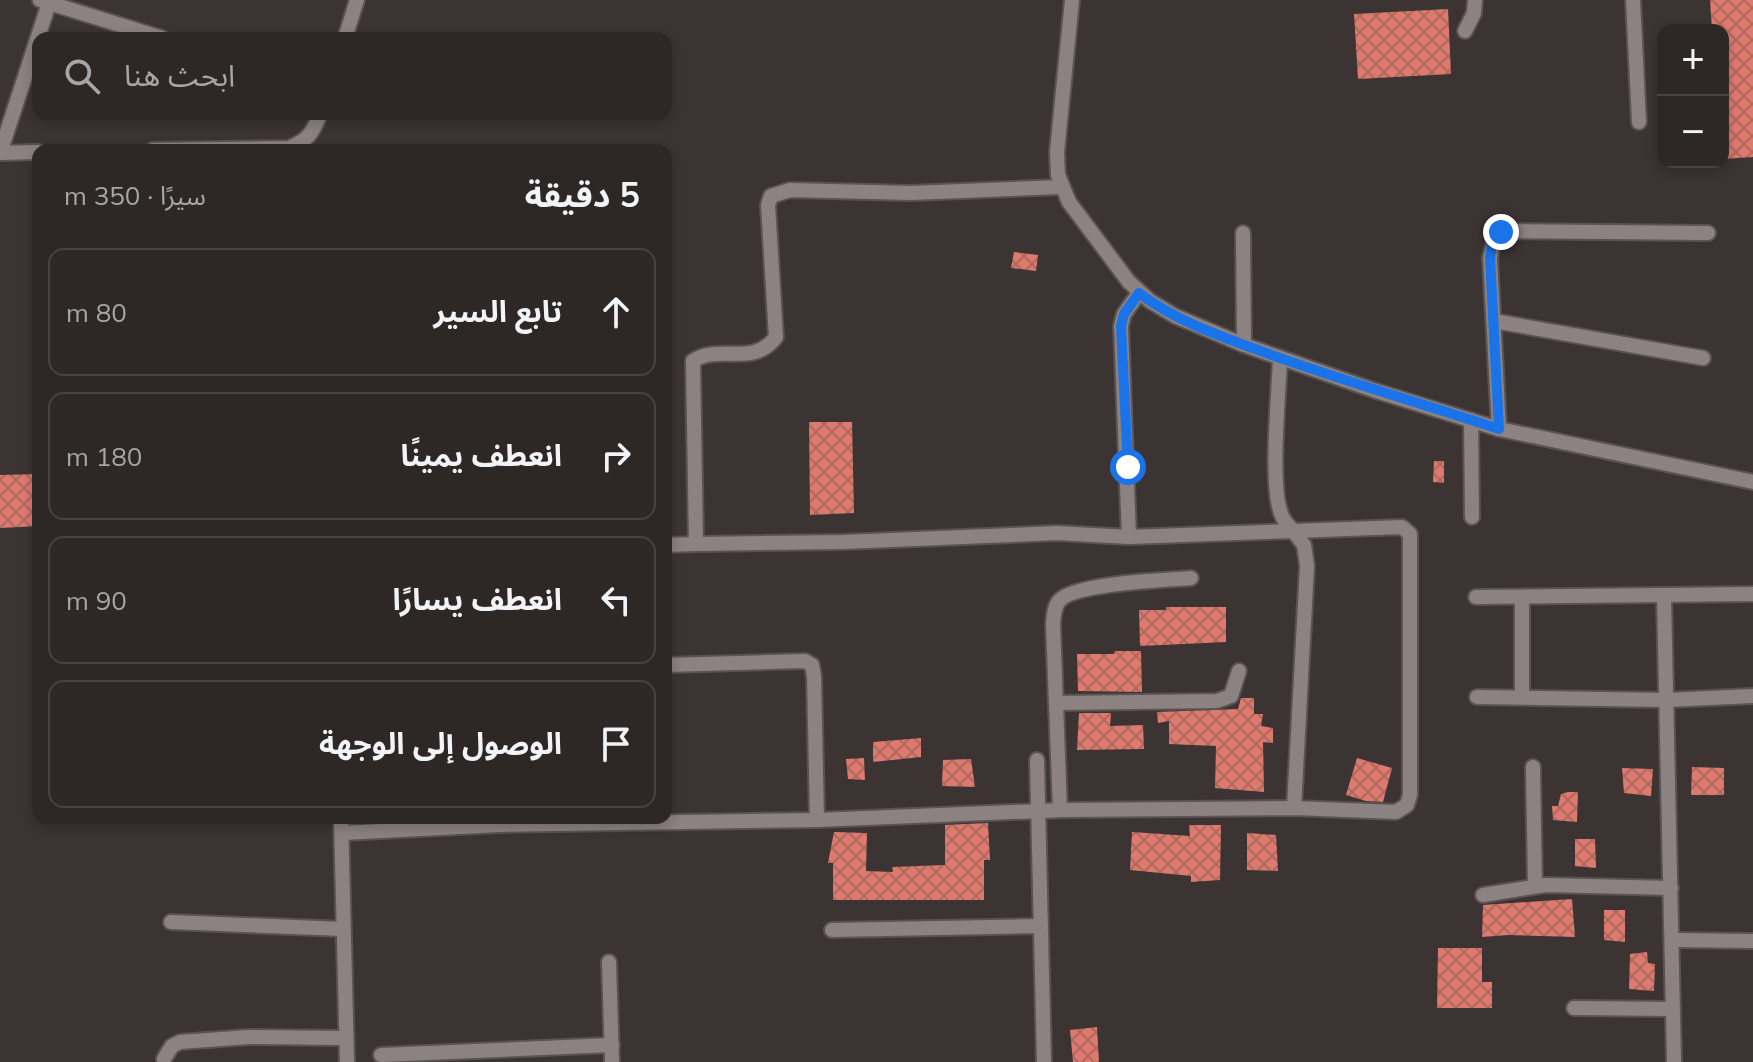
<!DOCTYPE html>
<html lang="ar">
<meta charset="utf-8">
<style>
:root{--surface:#2d2726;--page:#393332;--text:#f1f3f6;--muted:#a7a5a7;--line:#484443}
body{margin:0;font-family:Mulish,"Noto Sans Arabic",sans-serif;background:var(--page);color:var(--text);direction:rtl}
.controls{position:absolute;right:24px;top:24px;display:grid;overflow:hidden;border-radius:16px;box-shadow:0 4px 12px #0003}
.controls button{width:72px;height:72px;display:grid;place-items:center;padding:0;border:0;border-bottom:2px solid var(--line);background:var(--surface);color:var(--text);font:40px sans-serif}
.stop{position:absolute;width:24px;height:24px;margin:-18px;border:6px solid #1a73e8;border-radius:50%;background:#fff}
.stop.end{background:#1a73e8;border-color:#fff;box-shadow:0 2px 8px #0008}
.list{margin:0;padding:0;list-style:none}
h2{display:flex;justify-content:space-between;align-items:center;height:104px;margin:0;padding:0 32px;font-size:34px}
h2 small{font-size:26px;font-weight:400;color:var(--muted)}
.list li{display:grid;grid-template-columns:52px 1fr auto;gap:24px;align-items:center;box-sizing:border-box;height:128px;margin:0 16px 16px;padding:0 16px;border:2px solid var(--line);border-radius:16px}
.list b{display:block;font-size:30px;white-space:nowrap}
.list em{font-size:26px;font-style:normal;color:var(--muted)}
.icon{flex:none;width:44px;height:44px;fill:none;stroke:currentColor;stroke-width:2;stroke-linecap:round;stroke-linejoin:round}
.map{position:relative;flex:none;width:1753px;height:1062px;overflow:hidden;direction:ltr}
.search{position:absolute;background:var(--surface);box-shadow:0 4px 12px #0003;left:32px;top:32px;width:640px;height:88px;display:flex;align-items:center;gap:20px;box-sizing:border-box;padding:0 28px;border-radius:16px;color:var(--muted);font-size:30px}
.panel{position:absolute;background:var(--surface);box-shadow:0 4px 12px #0003;left:32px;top:144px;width:640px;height:680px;border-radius:16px;direction:rtl}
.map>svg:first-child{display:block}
.building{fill:url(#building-cross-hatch)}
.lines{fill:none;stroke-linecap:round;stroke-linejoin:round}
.minor-casing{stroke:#595352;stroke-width:18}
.minor{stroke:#8c8281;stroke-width:14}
.route{stroke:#1a73e8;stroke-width:10}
</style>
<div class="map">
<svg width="1753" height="1062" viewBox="0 0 1753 1062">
<defs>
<pattern id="building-cross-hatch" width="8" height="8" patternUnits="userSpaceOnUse" patternTransform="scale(2)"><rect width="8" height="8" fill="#de7a6d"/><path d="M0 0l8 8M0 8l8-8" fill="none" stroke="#af685f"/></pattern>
</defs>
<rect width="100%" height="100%" fill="#3c3433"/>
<!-- building -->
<g class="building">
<polygon points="1710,0 1753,0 1753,157 1723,159 1723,30 1712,30"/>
<polygon points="1448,9 1451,74 1358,79 1354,14"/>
<polygon points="1014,252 1038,255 1036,271 1011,268"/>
<polygon points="809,422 852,422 854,513 810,515"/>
<polygon points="1434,461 1444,461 1444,483 1433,482"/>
<polygon points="38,474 38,526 0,528 0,475"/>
<polygon points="1166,607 1226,607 1226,642 1140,646 1139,610 1166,610"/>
<polygon points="1115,651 1141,651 1142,692 1078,691 1077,654 1114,654"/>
<polygon points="1241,698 1254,698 1254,714 1263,714 1261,726 1273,728 1273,743 1263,742 1264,792 1215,788 1216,746 1169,744 1169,721 1158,723 1157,712 1238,709"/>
<polygon points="1079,713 1111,713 1110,726 1143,725 1144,749 1077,750"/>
<polygon points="921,738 921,757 873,762 873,742"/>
<polygon points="864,758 865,780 848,779 846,759"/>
<polygon points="1357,758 1392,768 1383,802 1366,801 1346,795"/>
<polygon points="971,759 975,787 942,786 943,760"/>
<polygon points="1692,767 1724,768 1724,795 1691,795"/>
<polygon points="1622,768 1653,769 1651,796 1624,793"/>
<polygon points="1568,792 1578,792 1577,822 1553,820 1552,806 1558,806 1561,794"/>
<polygon points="988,823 990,860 984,860 984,900 833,900 833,863 828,863 834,832 867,833 866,871 893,872 892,867 945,865 945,825"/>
<polygon points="1189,825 1221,825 1220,880 1191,882 1191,876 1130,870 1132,832 1190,836"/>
<polygon points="1247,833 1276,835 1278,871 1247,870"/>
<polygon points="1575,839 1595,839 1596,868 1575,866"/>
<polygon points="1572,899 1575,937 1508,935 1482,937 1483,905"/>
<polygon points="1604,910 1625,910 1625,942 1604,940"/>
<polygon points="1438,948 1482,948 1482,982 1492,982 1492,1008 1437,1008"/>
<polygon points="1647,952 1648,963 1655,964 1654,991 1629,989 1630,954"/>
<polygon points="1097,1027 1099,1062 1073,1062 1070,1030"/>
</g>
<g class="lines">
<defs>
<g id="minor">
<polyline points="40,0 162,38"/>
<polyline points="1072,0 1057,152 1058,175 1069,202 1129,282 1150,301 1175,316 1244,345 1373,390 1499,429 1753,482"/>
<polyline points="1633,0 1639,122"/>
<polyline points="1465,31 1474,13 1475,0"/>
<polyline points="345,38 357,0"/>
<path d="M 153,150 L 289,148 C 307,141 313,133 320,114"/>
<polyline points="38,152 0,153 49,3"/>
<polyline points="1243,233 1244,345"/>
<polyline points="1494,321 1703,358"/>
<polyline points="1471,420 1472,517"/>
<polyline points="1499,429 1490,258 1495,237 1510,231 1708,233"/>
<polyline points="1129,537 1121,326 1124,314 1139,293"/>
<polyline points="696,544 843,542 1057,533 1129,537 1293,531 1304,545 1307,566 1294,808"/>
<path d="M 666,545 L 696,544 L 693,361 C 719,343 753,368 776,337 L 768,205 L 771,196 L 790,190 L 911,193 L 1061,187"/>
<polyline points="1476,597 1753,594"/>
<polyline points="1664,597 1674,1062"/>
<polyline points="666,665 805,661 812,665 814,676 817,820"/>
<polyline points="1477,697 1666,700 1753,696"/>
<polyline points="1522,697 1522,597"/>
<polyline points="1056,703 1217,701 1231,696 1239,671"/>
<polyline points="1037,760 1044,1062"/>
<polyline points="1533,767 1535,886"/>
<path d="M 1060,810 L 1053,624 C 1054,615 1054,606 1060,600 C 1076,583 1166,580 1191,578"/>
<polyline points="341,818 347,1062"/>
<path d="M 342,833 L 498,825 L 817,820 L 1064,810 L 1294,808 L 1396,812 L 1407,805 L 1410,795 L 1410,534 L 1402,527 L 1293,531 C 1290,527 1284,521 1282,516 C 1269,488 1279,393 1280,358"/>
<polyline points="1483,895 1546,885 1671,888"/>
<polyline points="171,922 343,929"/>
<polyline points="832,930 1041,926"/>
<polyline points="1672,940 1753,941"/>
<polyline points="609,962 612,1062"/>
<polyline points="1574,1008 1673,1009"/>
<polyline points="381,1055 612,1045"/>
<polyline points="164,1059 172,1046 180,1042 249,1037 346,1038"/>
</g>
</defs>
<!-- minor casing -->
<use href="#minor" class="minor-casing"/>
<!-- minor -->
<use href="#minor" class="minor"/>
</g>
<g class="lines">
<!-- route -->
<path class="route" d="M 1128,467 L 1121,326 L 1124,314 L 1139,293 C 1175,321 1223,337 1266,353 C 1343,381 1421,403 1499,429 L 1490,258 L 1492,243 L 1501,232"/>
</g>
</svg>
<div class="controls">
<button>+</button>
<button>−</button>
</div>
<div class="stop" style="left:1128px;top:467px"></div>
<div class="stop end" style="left:1501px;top:232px"></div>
<div class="search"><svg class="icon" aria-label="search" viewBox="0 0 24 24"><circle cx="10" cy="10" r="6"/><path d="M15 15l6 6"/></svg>ابحث هنا</div>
<section class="panel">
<h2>5 دقيقة<small>سيرًا · 350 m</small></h2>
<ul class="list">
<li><svg class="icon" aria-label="ahead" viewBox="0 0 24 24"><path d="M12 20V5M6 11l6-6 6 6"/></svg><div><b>تابع السير</b></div><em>80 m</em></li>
<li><svg class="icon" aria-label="right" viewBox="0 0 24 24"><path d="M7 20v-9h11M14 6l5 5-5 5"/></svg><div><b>انعطف يمينًا</b></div><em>180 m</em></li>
<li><svg class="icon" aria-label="left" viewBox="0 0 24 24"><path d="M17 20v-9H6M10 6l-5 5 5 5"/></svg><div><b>انعطف يسارًا</b></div><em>90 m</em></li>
<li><svg class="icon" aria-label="arrive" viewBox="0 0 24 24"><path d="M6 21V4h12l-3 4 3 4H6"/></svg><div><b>الوصول إلى الوجهة</b></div></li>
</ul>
</section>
</div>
